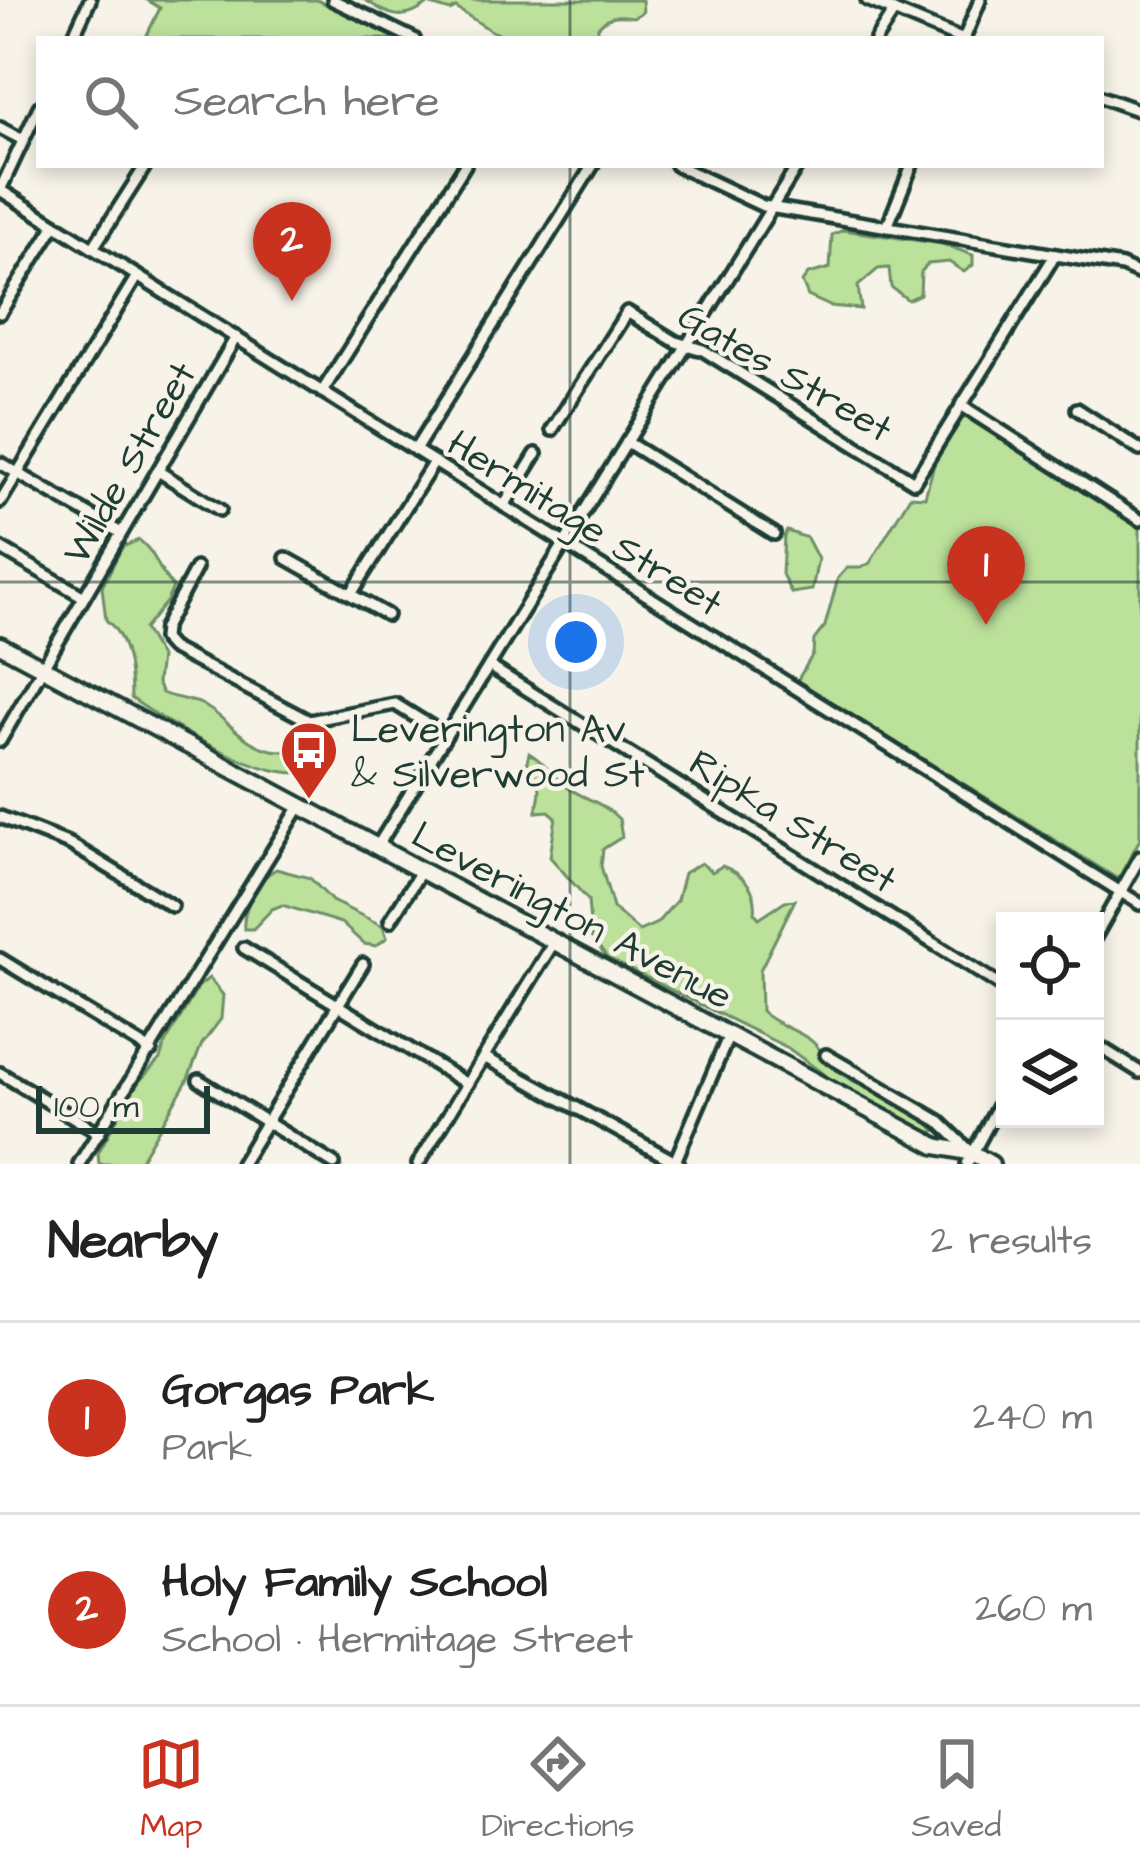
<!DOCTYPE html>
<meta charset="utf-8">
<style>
:root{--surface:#fff;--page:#f6f6f6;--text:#222;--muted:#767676;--line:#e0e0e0;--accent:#c8321e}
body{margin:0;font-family:"Architects Daughter",sans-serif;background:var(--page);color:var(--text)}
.controls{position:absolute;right:36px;bottom:36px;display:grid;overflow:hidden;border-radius:0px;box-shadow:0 6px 18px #0003}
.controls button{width:108px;height:108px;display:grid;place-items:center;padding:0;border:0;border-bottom:3px solid var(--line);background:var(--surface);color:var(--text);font:60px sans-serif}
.scale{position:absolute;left:36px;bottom:30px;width:174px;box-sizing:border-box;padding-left:12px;border:6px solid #1f3d34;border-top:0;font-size:33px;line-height:42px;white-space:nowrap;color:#1f3d34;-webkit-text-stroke:9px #f7f3e8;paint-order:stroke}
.you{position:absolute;left:576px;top:642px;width:42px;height:42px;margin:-30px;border:9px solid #fff;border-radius:50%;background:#1a73e8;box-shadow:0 0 0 18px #1a73e833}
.badge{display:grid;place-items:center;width:78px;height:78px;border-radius:50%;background:var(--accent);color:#fff;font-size:39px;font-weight:700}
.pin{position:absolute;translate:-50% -99px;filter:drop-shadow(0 3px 6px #0008)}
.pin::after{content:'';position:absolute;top:63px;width:42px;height:36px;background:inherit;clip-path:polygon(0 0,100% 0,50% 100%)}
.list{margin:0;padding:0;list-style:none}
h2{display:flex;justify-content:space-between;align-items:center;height:156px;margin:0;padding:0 48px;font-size:51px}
h2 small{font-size:39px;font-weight:400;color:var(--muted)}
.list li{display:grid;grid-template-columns:78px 1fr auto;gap:36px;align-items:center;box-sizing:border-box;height:192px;padding:0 48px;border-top:3px solid var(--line)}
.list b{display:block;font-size:45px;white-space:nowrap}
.list p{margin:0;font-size:39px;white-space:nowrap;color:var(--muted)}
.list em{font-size:39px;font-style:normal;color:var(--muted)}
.icon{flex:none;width:66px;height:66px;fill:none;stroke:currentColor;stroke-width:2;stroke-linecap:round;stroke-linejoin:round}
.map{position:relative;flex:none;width:1140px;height:1164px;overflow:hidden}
.search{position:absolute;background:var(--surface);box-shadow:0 6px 18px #0003;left:36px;right:36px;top:36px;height:132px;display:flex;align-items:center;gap:30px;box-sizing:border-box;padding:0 42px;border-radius:0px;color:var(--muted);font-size:45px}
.sheet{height:540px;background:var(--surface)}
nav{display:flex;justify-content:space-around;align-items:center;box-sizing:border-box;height:168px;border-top:3px solid var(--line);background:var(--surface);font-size:33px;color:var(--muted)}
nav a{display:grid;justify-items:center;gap:6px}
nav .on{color:var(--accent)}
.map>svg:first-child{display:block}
.green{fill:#bce19b;stroke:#6e8f68;stroke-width:3}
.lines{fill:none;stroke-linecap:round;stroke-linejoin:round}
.street-casing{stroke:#1f3d34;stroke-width:18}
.secondary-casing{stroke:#1f3d34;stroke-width:22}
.street{stroke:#f7f3e8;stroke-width:9}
.secondary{stroke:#f7f3e8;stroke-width:14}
.grid{fill:none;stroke:#1f3d34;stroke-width:3;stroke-opacity:0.55}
.labels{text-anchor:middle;stroke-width:9;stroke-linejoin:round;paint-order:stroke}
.street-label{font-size:39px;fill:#1f3d34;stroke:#f7f3e8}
.poi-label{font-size:39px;fill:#1f3d34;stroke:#f7f3e8;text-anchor:start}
</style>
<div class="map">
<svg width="1140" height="1164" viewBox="0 0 1140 1164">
<rect width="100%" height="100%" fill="#f7f3e8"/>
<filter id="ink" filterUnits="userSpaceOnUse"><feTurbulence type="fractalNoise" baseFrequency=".00833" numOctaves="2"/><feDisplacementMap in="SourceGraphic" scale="24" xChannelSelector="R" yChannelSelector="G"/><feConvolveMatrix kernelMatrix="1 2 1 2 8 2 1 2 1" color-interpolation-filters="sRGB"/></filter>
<g filter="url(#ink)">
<!-- green -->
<g class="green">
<polygon points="147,0 317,0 398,39 145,39 160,8"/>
<path d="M 365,0 L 642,0 L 643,12 L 634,17 C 618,15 611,13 598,27 L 597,39 L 515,39 L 493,32 L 456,8 L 450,11 L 428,4 C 403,23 391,16 365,0 Z"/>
<polygon points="843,230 942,244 973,255 973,265 964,272 949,262 928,264 921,272 920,294 908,300 891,287 889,268 878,269 858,286 861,309 830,306 808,296 802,282 808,274 830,268 832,235"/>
<polygon points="962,418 968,418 1140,528 1140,839 1118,879 797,681 813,654 814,640 825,626 838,578 847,568 861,568 870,563 910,496 925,497 935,461"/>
<polygon points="787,531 807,538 818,559 812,590 791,593 782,574 784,536"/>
<path d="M 139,540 C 156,552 158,572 173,587 L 167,601 L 144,629 L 160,657 L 157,683 L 162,693 C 173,698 187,699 199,703 C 228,716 244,750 281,751 C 301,751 314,734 336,741 L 339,751 C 331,755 326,764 318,768 C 276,791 166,723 131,698 C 131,672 127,636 106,620 L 102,587 L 122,547 Z"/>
<path d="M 529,753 C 545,762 552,777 567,787 C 584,799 603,802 619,819 L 622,837 L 603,849 L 601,866 L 613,908 L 639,931 L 657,923 L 677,900 L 684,873 L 701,863 L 712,872 L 722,866 C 744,874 758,890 755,913 L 759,918 L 785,901 L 795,900 L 760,970 L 761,1011 C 776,1025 793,1028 809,1039 C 823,1048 826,1066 848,1078 C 874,1094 918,1105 935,1131 L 931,1133 L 829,1078 L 788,1048 L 607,958 L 591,937 L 588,900 L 550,857 L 556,817 L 549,811 L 536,812 C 543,784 541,787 527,762 Z"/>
<path d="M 276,869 L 310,878 L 332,901 L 383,926 L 387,938 L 376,946 L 364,944 L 341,923 L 282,905 L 272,909 L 253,929 L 244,929 C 242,909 258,878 276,869 Z"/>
<polygon points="209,978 223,995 221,1019 202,1044 187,1081 138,1164 99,1164 98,1153 134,1087 160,1059 166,1042 199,986"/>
</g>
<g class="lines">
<defs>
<g id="street">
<polyline points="333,0 414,39"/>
<polyline points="867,0 961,39"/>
<polyline points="72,39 90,0"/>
<polyline points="876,39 894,11"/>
<polyline points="964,39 980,0"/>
<polyline points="1101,97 1140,111"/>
<polyline points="39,107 0,190 1140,904"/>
<polyline points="0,128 23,140"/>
<polyline points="676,165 763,206 1122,266 1140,274"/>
<polyline points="887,227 912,165"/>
<polyline points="93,248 146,165"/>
<polyline points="0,313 55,225"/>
<polyline points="322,392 465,165"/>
<polyline points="961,405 1140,520"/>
<polyline points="1077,409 1140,450"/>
<polyline points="552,430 627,312 676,342 703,350 914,482 1055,255"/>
<polyline points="627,442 774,534"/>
<polyline points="415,450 593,165"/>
<polyline points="0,463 121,533"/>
<polyline points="158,471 220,510"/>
<polyline points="0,502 137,276"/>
<polyline points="504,506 536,454"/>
<polyline points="0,548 84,597"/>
<polyline points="286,558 387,615"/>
<polyline points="196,568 164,628 163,639 171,648 309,721 395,704 445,735"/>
<polyline points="351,594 434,462"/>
<polyline points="489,666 1005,988"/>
<polyline points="0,741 236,337"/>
<polyline points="0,817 70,844 172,906"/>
<polyline points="377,847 798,165"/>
<polyline points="390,921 421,871"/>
<polyline points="1095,937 1140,857"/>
<polyline points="244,948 467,1084"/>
<polyline points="0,959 151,1051"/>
<polyline points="1095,1044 1140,1072"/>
<polyline points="826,1055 939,1121 970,1151"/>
<polyline points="484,1057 679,1164"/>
<polyline points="0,1073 99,1133"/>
<polyline points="199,1080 334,1164"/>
<polyline points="79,1164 300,806"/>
<polyline points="241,1164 363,964"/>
<polyline points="418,1164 554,942"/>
<polyline points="674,1164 729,1035"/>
<polyline points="967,1164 1005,1093"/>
</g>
<polyline id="secondary" points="0,645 936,1146 972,1153 991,1164"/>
</defs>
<!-- street casing -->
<use href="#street" class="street-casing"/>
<!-- secondary casing -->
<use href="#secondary" class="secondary-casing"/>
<!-- street -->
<use href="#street" class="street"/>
<!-- secondary -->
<use href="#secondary" class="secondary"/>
</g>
</g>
<!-- grid -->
<path class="grid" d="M 570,0 L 570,39M 570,165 L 570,1164M 0,582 L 1140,582"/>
<!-- icons -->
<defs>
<symbol id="bus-pin" viewBox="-11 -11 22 30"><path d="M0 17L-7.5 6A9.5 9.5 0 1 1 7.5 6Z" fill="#c8321e" stroke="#f7f3e8"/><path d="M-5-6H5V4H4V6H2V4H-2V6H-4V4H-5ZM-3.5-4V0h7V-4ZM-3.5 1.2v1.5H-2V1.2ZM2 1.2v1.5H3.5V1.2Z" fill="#fff"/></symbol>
</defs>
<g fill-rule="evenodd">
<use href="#bus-pin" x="276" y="717" width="66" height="90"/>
</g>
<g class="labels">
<!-- street labels -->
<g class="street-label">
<text transform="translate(786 371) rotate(30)" y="14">Gates Street</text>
<text transform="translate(128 462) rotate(-60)" y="14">Wilde Street</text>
<text transform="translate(586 522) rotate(32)" y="14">Hermitage Street</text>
<text transform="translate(794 820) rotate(32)" y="14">Ripka Street</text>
<text transform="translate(573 914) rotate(28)" y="14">Leverington Avenue</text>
</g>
<!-- poi labels -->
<g class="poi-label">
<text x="351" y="742">Leverington Av<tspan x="351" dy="45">&amp; Silverwood St</tspan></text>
</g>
</g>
</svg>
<div class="controls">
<button><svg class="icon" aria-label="locate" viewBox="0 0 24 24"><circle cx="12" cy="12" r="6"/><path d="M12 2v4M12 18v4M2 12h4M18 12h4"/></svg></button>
<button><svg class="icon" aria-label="layers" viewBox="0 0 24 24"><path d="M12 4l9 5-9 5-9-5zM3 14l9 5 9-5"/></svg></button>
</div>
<div class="scale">100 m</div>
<div class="you"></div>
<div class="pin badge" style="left:986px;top:625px">1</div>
<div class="pin badge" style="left:292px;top:301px">2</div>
<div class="search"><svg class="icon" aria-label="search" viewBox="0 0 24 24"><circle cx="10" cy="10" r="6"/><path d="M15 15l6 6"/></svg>Search here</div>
</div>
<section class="sheet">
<h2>Nearby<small>2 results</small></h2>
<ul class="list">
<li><span class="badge">1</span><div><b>Gorgas Park</b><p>Park</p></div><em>240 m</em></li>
<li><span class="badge">2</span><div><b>Holy Family School</b><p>School · Hermitage Street</p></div><em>260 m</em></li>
</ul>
</section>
<nav>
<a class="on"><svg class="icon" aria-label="map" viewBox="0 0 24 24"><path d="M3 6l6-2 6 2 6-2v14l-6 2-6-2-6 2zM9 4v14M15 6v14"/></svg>Map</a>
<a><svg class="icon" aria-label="directions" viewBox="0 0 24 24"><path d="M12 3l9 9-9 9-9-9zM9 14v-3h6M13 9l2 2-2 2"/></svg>Directions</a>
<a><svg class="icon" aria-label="saved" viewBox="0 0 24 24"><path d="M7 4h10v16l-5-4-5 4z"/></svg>Saved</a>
</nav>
